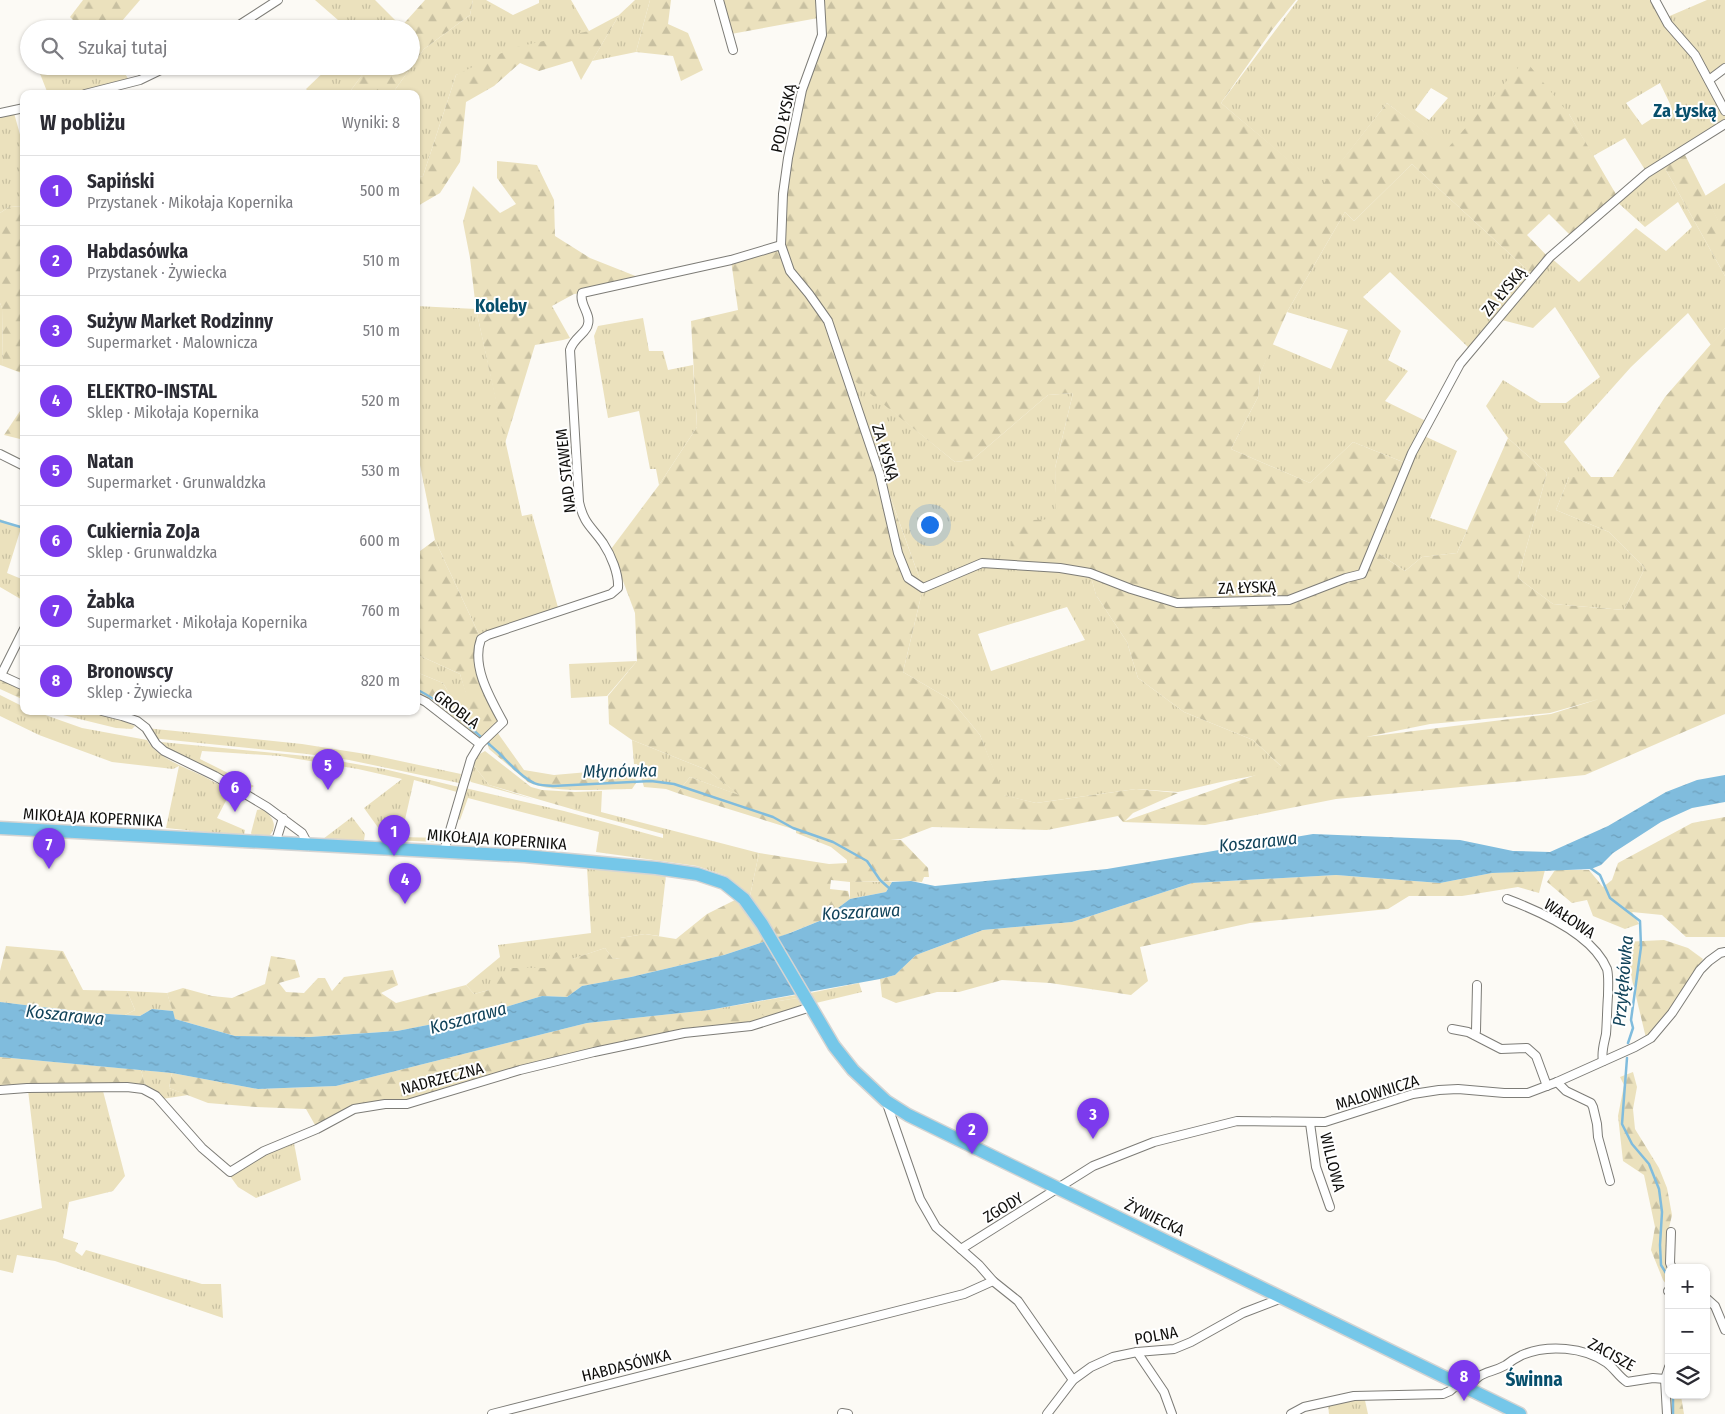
<!DOCTYPE html>
<html lang="pl">
<meta charset="utf-8">
<style>
:root{--surface:#fff;--page:#f2f2f3;--text:#2b2b33;--muted:#7c7c81;--line:#e1e1e2;--accent:#7c3aed}
body{margin:0;font-family:"Fira Sans Condensed",sans-serif;background:var(--page);color:var(--text)}
.controls{position:absolute;right:15px;bottom:15px;display:grid;overflow:hidden;border-radius:10px;box-shadow:0 1px 4px #0004}
.controls button{width:45px;height:45px;display:grid;place-items:center;padding:0;border:0;border-bottom:1px solid var(--line);background:var(--surface);color:var(--text);font:25px sans-serif}
.you{position:absolute;left:929px;top:524px;width:18px;height:18px;margin:-12px;border:4px solid #fff;border-radius:50%;background:#1a73e8;box-shadow:0 0 0 8px #1a73e833}
.badge{display:grid;place-items:center;width:32px;height:32px;border-radius:50%;background:var(--accent);color:#fff;font-size:16px;font-weight:700}
.pin{position:absolute;translate:-50% -41px;filter:drop-shadow(0 1px 2px #0008)}
.pin::after{content:'';position:absolute;top:26px;width:18px;height:15px;background:inherit;clip-path:polygon(0 0,100% 0,50% 100%)}
.list{margin:0;padding:0;list-style:none}
h2{display:flex;justify-content:space-between;align-items:center;height:65px;margin:0;padding:0 20px;font-size:21px}
h2 small{font-size:16px;font-weight:400;color:var(--muted)}
.list li{display:grid;grid-template-columns:32px 1fr auto;gap:15px;align-items:center;box-sizing:border-box;height:70px;padding:0 20px;border-top:1px solid var(--line)}
.list b{display:block;font-size:19px;white-space:nowrap}
.list p{margin:0;font-size:16px;white-space:nowrap;color:var(--muted)}
.list em{font-size:16px;font-style:normal;color:var(--muted)}
.icon{flex:none;width:28px;height:28px;fill:none;stroke:currentColor;stroke-width:2;stroke-linecap:round;stroke-linejoin:round}
.map{position:relative;flex:none;width:1725px;height:1414px;overflow:hidden}
.search{position:absolute;background:var(--surface);box-shadow:0 1px 4px #0004;left:20px;top:20px;width:400px;height:55px;display:flex;align-items:center;gap:12px;box-sizing:border-box;padding:0 18px;border-radius:28px;color:var(--muted);font-size:19px}
.panel{position:absolute;background:var(--surface);box-shadow:0 1px 4px #0004;left:20px;top:90px;width:400px;height:625px;border-radius:10px}
.map>svg:first-child{display:block}
.grass{fill:url(#grass-tufts);fill-rule:evenodd}
.forest{fill:url(#forest-firs);fill-rule:evenodd}
.water{fill:url(#water-ripples)}
.lines{fill:none;stroke-linecap:round;stroke-linejoin:round}
.stream{stroke:#80bcdd;stroke-width:2.5}
.minor-casing{stroke:#7d7c77;stroke-width:10}
.primary-casing{stroke:#d4d4d3;stroke-width:15}
.minor{stroke:#fff;stroke-width:8}
.primary{stroke:#75c7e9;stroke-width:12}
.labels{text-anchor:middle;stroke-width:4;stroke-linejoin:round;paint-order:stroke}
.street-label{font-size:16px;fill:#100f0d;stroke:#fff}
.neighbourhood-label{font-size:18px;font-weight:bold;fill:#074f6c;stroke:#fff}
.water-label{font-size:18px;font-style:italic;fill:#11435a;stroke:#fff}
.quarter-label{font-size:19px;font-weight:bold;fill:#074f6c;stroke:#fff}
</style>
<div class="map">
<svg width="1725" height="1414" viewBox="0 0 1725 1414">
<defs>
<pattern id="grass-tufts" width="24" height="20" patternUnits="userSpaceOnUse" patternTransform="scale(1.25)"><rect width="24" height="20" fill="#ebe1bd"/><path d="M3 7l-1-3M5 7V3M7 7l1-3M15 17l-1-3M17 17v-4M19 17l1-3" fill="none" stroke="#c8c0a1"/></pattern>
<pattern id="forest-firs" width="22" height="20" patternUnits="userSpaceOnUse" patternTransform="scale(1.25)"><rect width="22" height="20" fill="#ebe1bd"/><path d="M5 1l3.5 6h-7zM16 11l3.5 6h-7z" fill="#c8c0a1"/></pattern>
<pattern id="water-ripples" width="26" height="14" patternUnits="userSpaceOnUse" patternTransform="scale(1.25)"><rect width="26" height="14" fill="#80bcdd"/><path d="M2 4q2-2 4 0t4 0M15 11q2-2 4 0t4 0" fill="none" stroke="#6ea0bc"/></pattern>
</defs>
<rect width="100%" height="100%" fill="#fcfaf5"/>
<!-- grass -->
<g class="grass">
<polygon points="315,0 375,0 401,26 399,29 341,29 338,20"/>
<polygon points="473,0 486,0 513,15 539,3 539,0 571,0 589,31 456,75 423,176 416,178 416,94 392,94 424,49 470,15"/>
<polygon points="635,0 650,0 636,52 592,61 619,15"/>
<path d="M 1298,0 L 1655,0 L 1665,18 L 1707,0 L 1725,0 L 1725,68 L 1709,80 L 1725,111 L 1725,124 L 1662,163 L 1725,276 L 1725,328 L 1711,345 L 1688,313 L 1631,367 L 1564,442 L 1591,477 L 1569,477 L 1556,510 L 1609,532 L 1645,568 L 1624,610 L 1553,604 L 1518,578 L 1547,473 L 1508,438 L 1486,406 L 1503,380 L 1540,403 L 1566,403 L 1600,377 L 1555,307 L 1533,328 L 1498,319 L 1471,350 L 1390,272 L 1363,297 L 1401,331 L 1388,360 L 1408,371 L 1385,401 L 1428,422 L 1422,435 L 1457,451 L 1430,518 L 1467,530 L 1457,553 L 1422,557 L 1405,571 L 1372,549 L 1403,462 L 1353,442 L 1310,483 L 1231,449 L 1258,397 L 1260,374 L 1272,344 L 1331,369 L 1348,330 L 1287,312 L 1345,212 L 1354,221 L 1412,164 L 1534,276 L 1550,257 L 1579,282 L 1636,228 L 1666,251 L 1692,227 L 1678,202 L 1645,227 L 1616,201 L 1647,173 L 1625,138 L 1593,156 L 1569,114 L 1447,150 L 1387,103 L 1321,188 L 1221,103 ZM 1660,83 L 1671,106 L 1642,125 L 1626,103 ZM 1431,88 L 1448,98 L 1429,120 L 1415,110 Z"/>
<polygon points="37,66 120,66 129,80 92,88 85,94 48,94"/>
<polygon points="330,66 369,66 348,94 311,94 306,89"/>
<polygon points="14,113 24,149 24,206 9,207 0,213 0,116"/>
<polygon points="1725,183 1725,215 1718,221 1705,196"/>
<polygon points="0,303 2,308 3,366 0,365"/>
<polygon points="416,306 476,309 522,516 532,514 559,611 481,639 435,540 420,465 416,464"/>
<polygon points="643,318 649,351 663,351 668,370 693,365 697,427 659,485 656,469 650,469 639,411 608,418 594,336 598,326"/>
<path d="M 846,373 L 955,462 L 972,460 L 1048,395 L 1073,393 L 1055,468 L 1057,520 L 1090,573 L 1096,595 L 1127,642 L 1138,678 L 1184,712 L 1253,740 L 1285,770 L 1225,781 L 1178,792 L 1136,789 L 1036,803 L 1003,795 L 980,735 L 951,700 L 903,672 L 923,588 ZM 1067,607 L 1085,640 L 991,671 L 978,634 Z"/>
<polygon points="0,519 21,528 7,573 24,580 24,601 0,587"/>
<polygon points="416,654 460,674 471,708 459,710 443,683 416,672"/>
<polygon points="637,661 607,696 571,698 569,664"/>
<path d="M 0,695 L 24,707 L 24,711 L 34,711 L 82,728 L 147,740 C 156,757 186,768 203,776 C 212,781 222,786 231,791 L 217,818 L 245,830 L 244,836 L 166,828 L 179,766 L 173,769 L 112,762 L 39,735 L 0,716 Z"/>
<path d="M 61,711 C 86,711 112,715 135,726 L 132,729 L 116,728 L 59,714 Z"/>
<polygon points="146,728 302,744 372,755 461,774 459,783 349,760 307,754 151,738"/>
<polygon points="632,740 707,770 741,796 690,777 677,793 666,789 644,787 637,764 634,764"/>
<polygon points="161,742 316,757 384,769 459,787 457,792 414,780 401,837 442,838 441,842 387,840 364,808 402,779 358,769 280,756 202,751 200,759 254,786 249,789 170,751"/>
<polygon points="472,763 489,785 533,799 471,782 469,779"/>
<polygon points="465,788 564,811 663,838 663,834 575,810 575,792 602,791 601,812 759,853 750,896 726,876 697,866 596,852 599,832 468,798 460,820 456,818"/>
<path d="M 263,809 C 273,817 279,827 268,837 L 252,835 L 251,833 L 257,810 Z"/>
<polygon points="352,817 365,834 364,840 359,841 323,839"/>
<polygon points="587,868 666,875 659,936 645,934 620,938 620,958 613,959 605,948 546,968 511,968 489,990 474,994 466,985 500,957 498,945 591,933"/>
<polygon points="850,882 892,882 886,892 850,899"/>
<polygon points="859,983 862,992 816,1003 810,993"/>
<polygon points="127,991 167,993 173,1011 152,1009 140,1016 125,1015 135,1010"/>
<polygon points="796,995 797,998 779,1001 769,1018 751,1026 709,1010"/>
<polygon points="141,1070 172,1073 169,1088 188,1095 162,1099 127,1085 145,1085"/>
<polygon points="28,1090 103,1091 125,1176 113,1191 69,1202 63,1238 78,1243 75,1251 82,1256 86,1250 202,1284 221,1284 223,1318 55,1261 17,1255 13,1273 0,1270 0,1220 42,1208"/>
<polygon points="293,1138 301,1180 256,1198 238,1187 230,1176 230,1172"/>
<polygon points="1364,1396 1368,1414 1329,1414 1328,1405"/>
</g>
<!-- forest -->
<g class="forest">
<polygon points="83,0 140,0 115,29 82,29 70,17"/>
<polygon points="425,0 473,0 470,15 424,49 392,94 348,94 369,66 411,66 411,29 399,29"/>
<polygon points="650,0 671,0 668,24 688,33 703,70 681,81 673,56 636,52"/>
<path d="M 723,0 L 1296,0 L 1272,30 L 1221,103 L 1321,187 L 1387,103 L 1447,149 L 1525,60 L 1569,114 L 1617,196 L 1573,238 L 1549,214 L 1527,235 L 1551,260 L 1534,276 L 1412,164 L 1354,221 L 1345,212 L 1287,312 L 1260,374 L 1258,397 L 1231,449 L 1310,483 L 1353,442 L 1403,462 L 1364,567 L 1372,549 L 1405,571 L 1422,557 L 1457,553 L 1508,438 L 1547,473 L 1518,578 L 1553,604 L 1624,610 L 1645,568 L 1609,532 L 1556,510 L 1569,477 L 1613,477 L 1665,397 L 1725,328 L 1725,714 L 1585,775 L 1336,799 L 1205,825 L 1123,822 L 1118,816 L 1047,830 L 932,827 L 901,839 L 890,840 L 901,840 L 928,868 L 929,877 L 924,877 L 922,882 L 911,881 L 850,882 L 831,880 L 830,889 L 848,891 L 850,899 L 822,920 L 777,938 L 750,896 L 759,853 L 829,864 L 847,863 L 847,860 L 831,847 L 796,833 L 796,830 L 677,793 L 690,777 L 739,795 L 707,770 L 632,740 L 609,724 L 608,696 L 637,661 L 635,613 L 611,549 L 659,485 L 697,427 L 691,321 L 738,310 L 731,260 L 781,245 L 783,194 L 802,90 L 822,35 L 818,18 L 731,34 ZM 846,374 L 955,462 L 972,460 L 1048,395 L 1073,393 L 1055,468 L 1056,519 L 1012,521 L 1012,566 L 1090,573 L 1096,595 L 1127,642 L 1138,678 L 1184,712 L 1253,740 L 1281,766 L 1125,821 L 1133,813 L 1178,793 L 1136,789 L 1036,803 L 1004,795 L 980,735 L 951,700 L 903,672 L 923,588 ZM 1599,699 L 1551,714 L 1366,737 L 1430,724 L 1550,713 Z"/>
<polygon points="619,15 581,80 572,61 539,71 520,63 494,86 466,102 460,162 440,193 416,207 416,178 423,176 456,75 512,48 589,31"/>
<polygon points="1683,151 1718,220 1725,215 1725,276 1662,163"/>
<polygon points="497,161 537,165 554,200 555,236 590,258 643,279 582,293 574,294 552,306 570,338 563,340 535,345 505,443 476,309 470,258 463,222 473,186 500,213 516,204 497,178"/>
<polygon points="24,206 24,374 3,366 2,308 0,303 0,213 9,207"/>
<polygon points="24,405 24,440 4,435"/>
<polygon points="435,540 481,639 478,652 498,722 481,741 416,696 416,672 443,683 459,710 470,708 460,674 416,654 416,554"/>
<polygon points="0,679 24,691 24,700 0,689"/>
<path d="M 497,732 L 524,770 L 554,775 L 634,768 L 636,783 L 632,789 C 603,789 553,794 528,782 L 489,749 L 487,742 Z"/>
<polygon points="485,751 531,787 542,790 575,792 575,810 489,785 472,763 476,756"/>
<polygon points="1725,817 1725,937 1686,937 1662,915 1632,912 1639,924 1625,929 1593,916 1587,900 1572,903 1547,882 1555,870 1589,870 1603,887 1612,880 1618,863 1692,823"/>
<polygon points="1545,870 1539,893 1518,887 1462,896 1409,896 1388,909 1250,923 1140,947 1148,981 1131,995 1050,983 1002,980 959,992 937,992 896,1003 882,997 880,979 895,975 916,955 983,930 1072,922 1192,883 1336,875 1440,883 1492,873"/>
<polygon points="735,900 751,918 766,941 724,955 631,977 582,986 567,997 542,996 479,1015 397,1031 310,1037 235,1036 175,1019 167,993 183,988 212,996 232,998 265,984 271,956 295,960 300,977 279,983 286,992 304,993 318,978 325,978 332,991 344,977 393,970 398,985 381,993 396,1003 466,985 474,994 489,990 491,979 511,968 545,968 550,954 561,951 572,959 605,948 613,959 620,958 620,938 645,934 676,939 707,914"/>
<polygon points="1664,940 1688,948 1703,959 1670,1013 1646,1038 1623,942"/>
<polygon points="6,946 63,951 83,990 127,991 135,1010 125,1015 91,1013 0,1002 0,971"/>
<polygon points="797,998 803,1007 769,1018 760,1014 759,1008 779,1001"/>
<polygon points="752,1009 756,1017 749,1023 685,1031 407,1101 353,1106 315,1125 306,1109 256,1107 208,1103 169,1088 172,1073 258,1089 336,1086 587,1023 709,1010"/>
<polygon points="0,1057 141,1070 145,1085 0,1087"/>
<polygon points="1633,1072 1637,1087 1633,1109 1635,1129 1659,1168 1667,1188 1672,1215 1668,1232 1669,1288 1663,1280 1651,1250 1655,1227 1644,1175 1623,1161 1618,1116 1624,1085 1620,1077"/>
<polygon points="1669,1395 1681,1396 1684,1414 1670,1414"/>
</g>
<!-- water -->
<polygon class="water" points="1725,775 1725,802 1692,808 1661,822 1613,853 1601,865 1591,869 1492,873 1440,883 1336,875 1192,883 1072,922 983,930 916,955 895,975 880,979 709,1010 587,1023 336,1086 258,1089 172,1073 0,1057 0,1002 91,1013 125,1015 140,1016 152,1009 173,1011 175,1019 235,1036 310,1037 397,1031 479,1015 542,996 567,997 582,986 631,977 724,955 790,933 822,920 850,899 886,892 892,882 911,881 935,886 1107,869 1313,834 1460,840 1513,851 1550,852 1608,826 1666,792 1697,780"/>
<g class="lines">
<!-- stream -->
<g class="stream">
<polyline points="0,521 24,528"/>
<path d="M 416,689 C 448,705 473,730 499,753 C 509,763 521,777 534,783 C 540,786 547,785 553,786 L 651,781 L 674,784 L 773,817 L 793,828 L 833,842 L 867,861 L 880,880 L 889,888"/>
<polyline points="1589,867 1600,875 1610,898 1640,921 1641,947 1631,1020 1633,1028 1628,1043"/>
<polyline points="1627,1058 1622,1124 1632,1144 1649,1164 1659,1189 1662,1212 1660,1245 1661,1265 1669,1278"/>
<polyline points="1673,1395 1673,1414"/>
</g>
<defs>
<g id="minor">
<polyline points="719,0 733,50"/>
<polyline points="820,0 822,35 802,90 788,158 783,194 781,245 790,271 809,294 828,321 880,475 898,553 908,578 923,588 982,563 1060,568 1090,573 1131,589 1177,603 1289,600 1346,578 1362,574 1412,453 1460,364 1550,257 1647,173 1725,124"/>
<polyline points="1655,0 1668,24 1695,55 1725,111"/>
<polyline points="233,29 278,0"/>
<polyline points="1709,80 1725,68"/>
<polyline points="85,94 140,80 169,66"/>
<polyline points="0,113 24,108"/>
<polyline points="0,454 24,466"/>
<polyline points="0,675 24,686"/>
<polyline points="1,675 24,629"/>
<polyline points="416,697 426,702 480,744"/>
<polyline points="102,711 122,716 137,721 146,728 156,744 164,751 215,776 267,807 302,833 309,846"/>
<polyline points="275,844 283,818"/>
<path d="M 444,851 L 471,759 L 480,744 L 503,722 C 490,698 471,666 481,639 L 488,635 L 611,594 L 618,588 C 619,574 611,555 603,543 C 591,526 584,524 579,502 L 570,350 C 574,337 587,333 588,324 C 591,314 579,304 582,293 L 731,260 L 781,245"/>
<path d="M 1507,899 C 1539,911 1593,935 1607,969 C 1609,976 1608,987 1608,996 C 1607,1008 1607,1022 1606,1034 C 1604,1044 1601,1052 1603,1061"/>
<polyline points="1452,1029 1468,1032 1501,1049 1527,1048 1536,1056 1547,1086"/>
<polyline points="1475,1035 1476,1031 1477,985"/>
<polyline points="1557,1082 1566,1091 1591,1103 1593,1107 1597,1124 1598,1137 1610,1181"/>
<polyline points="0,1090 27,1088 127,1087 143,1089 156,1096 202,1148 230,1172 264,1151 317,1129 354,1109 385,1104 407,1104 520,1070 594,1052 684,1033 751,1026 811,1007"/>
<polyline points="1310,1123 1316,1167 1330,1207"/>
<polyline points="1671,1232 1670,1263 1672,1268"/>
<polyline points="961,1249 1093,1166 1154,1142 1237,1121 1325,1122 1413,1094 1439,1090 1458,1089 1504,1093 1528,1093 1557,1082 1635,1047 1651,1038 1672,1013 1700,970 1709,961 1720,953 1725,952"/>
<polyline points="993,1281 1018,1301 1073,1380"/>
<polyline points="1668,1291 1669,1292"/>
<polyline points="1706,1298 1715,1306 1725,1330"/>
<polyline points="1137,1352 1164,1392 1172,1414"/>
<path d="M 1468,1389 C 1481,1369 1488,1375 1506,1365 C 1511,1361 1516,1358 1522,1355 C 1548,1344 1584,1347 1607,1363 C 1615,1369 1619,1377 1627,1382 L 1653,1378 L 1665,1379"/>
<polyline points="842,1413 848,1414"/>
<polyline points="492,1414 964,1294 993,1281 979,1265 936,1227 920,1199 886,1101"/>
<polyline points="1047,1414 1073,1380 1091,1367 1113,1357 1137,1352 1174,1349 1191,1342 1243,1313 1282,1298"/>
<polyline points="1291,1414 1304,1407 1354,1396 1443,1394 1450,1391 1458,1384"/>
<polyline points="1667,1414 1665,1379 1669,1367"/>
</g>
<polyline id="primary" points="0,828 525,856 656,868 697,874 724,883 744,899 762,924 834,1046 853,1070 886,1101 908,1115 1520,1414"/>
</defs>
<!-- minor casing -->
<use href="#minor" class="minor-casing"/>
<!-- primary casing -->
<use href="#primary" class="primary-casing"/>
<!-- minor -->
<use href="#minor" class="minor"/>
<!-- primary -->
<use href="#primary" class="primary"/>
</g>
<g class="labels">
<!-- street labels -->
<g class="street-label">
<text transform="translate(783 118) rotate(-78)" y="6">POD ŁYSKĄ</text>
<text transform="translate(1503 291) rotate(-50)" y="6">ZA ŁYSKĄ</text>
<text transform="translate(886 452) rotate(73)" y="6">ZA ŁYSKĄ</text>
<text transform="translate(565 471) rotate(-96)" y="6">NAD STAWEM</text>
<text transform="translate(1247 587) rotate(-2)" y="6">ZA ŁYSKĄ</text>
<text transform="translate(457 709) rotate(37)" y="6">GROBLA</text>
<text transform="translate(93 817) rotate(3)" y="6">MIKOŁAJA KOPERNIKA</text>
<text transform="translate(497 839) rotate(4)" y="6">MIKOŁAJA KOPERNIKA</text>
<text transform="translate(1570 918) rotate(34)" y="6">WAŁOWA</text>
<text transform="translate(442 1078) rotate(-15)" y="6">NADRZECZNA</text>
<text transform="translate(1377 1092) rotate(-17)" y="6">MALOWNICZA</text>
<text transform="translate(1333 1162) rotate(76)" y="6">WILLOWA</text>
<text transform="translate(1003 1207) rotate(-31)" y="6">ZGODY</text>
<text transform="translate(1155 1217) rotate(26)" y="6">ŻYWIECKA</text>
<text transform="translate(1156 1335) rotate(-10)" y="6">POLNA</text>
<text transform="translate(1612 1354) rotate(29)" y="6">ZACISZE</text>
<text transform="translate(626 1365) rotate(-14)" y="6">HABDASÓWKA</text>
</g>
<!-- neighbourhood labels -->
<g class="neighbourhood-label">
<text x="1685" y="117">Za Łyską</text>
<text x="501" y="312">Koleby</text>
</g>
<!-- water labels -->
<g class="water-label">
<text transform="translate(620 771) rotate(-1)" y="6">Młynówka</text>
<text transform="translate(1258 842) rotate(-6)" y="6">Koszarawa</text>
<text transform="translate(861 912) rotate(-3)" y="6">Koszarawa</text>
<text transform="translate(1623 981) rotate(-85)" y="6">Przyłękówka</text>
<text transform="translate(65 1015) rotate(6)" y="6">Koszarawa</text>
<text transform="translate(468 1018) rotate(-15)" y="6">Koszarawa</text>
</g>
<!-- quarter labels -->
<g class="quarter-label">
<text x="1534" y="1386">Świnna</text>
</g>
</g>
</svg>
<div class="controls">
<button>+</button>
<button>−</button>
<button><svg class="icon" aria-label="layers" viewBox="0 0 24 24"><path d="M12 4l9 5-9 5-9-5zM3 14l9 5 9-5"/></svg></button>
</div>
<div class="you"></div>
<div class="pin badge" style="left:394px;top:856px">1</div>
<div class="pin badge" style="left:972px;top:1154px">2</div>
<div class="pin badge" style="left:1093px;top:1139px">3</div>
<div class="pin badge" style="left:405px;top:904px">4</div>
<div class="pin badge" style="left:328px;top:790px">5</div>
<div class="pin badge" style="left:235px;top:812px">6</div>
<div class="pin badge" style="left:49px;top:869px">7</div>
<div class="pin badge" style="left:1464px;top:1401px">8</div>
<div class="search"><svg class="icon" aria-label="search" viewBox="0 0 24 24"><circle cx="10" cy="10" r="6"/><path d="M15 15l6 6"/></svg>Szukaj tutaj</div>
<section class="panel">
<h2>W pobliżu<small>Wyniki: 8</small></h2>
<ul class="list">
<li><span class="badge">1</span><div><b>Sapiński</b><p>Przystanek · Mikołaja Kopernika</p></div><em>500 m</em></li>
<li><span class="badge">2</span><div><b>Habdasówka</b><p>Przystanek · Żywiecka</p></div><em>510 m</em></li>
<li><span class="badge">3</span><div><b>Sużyw Market Rodzinny</b><p>Supermarket · Malownicza</p></div><em>510 m</em></li>
<li><span class="badge">4</span><div><b>ELEKTRO-INSTAL</b><p>Sklep · Mikołaja Kopernika</p></div><em>520 m</em></li>
<li><span class="badge">5</span><div><b>Natan</b><p>Supermarket · Grunwaldzka</p></div><em>530 m</em></li>
<li><span class="badge">6</span><div><b>Cukiernia ZoJa</b><p>Sklep · Grunwaldzka</p></div><em>600 m</em></li>
<li><span class="badge">7</span><div><b>Żabka</b><p>Supermarket · Mikołaja Kopernika</p></div><em>760 m</em></li>
<li><span class="badge">8</span><div><b>Bronowscy</b><p>Sklep · Żywiecka</p></div><em>820 m</em></li>
</ul>
</section>
</div>
